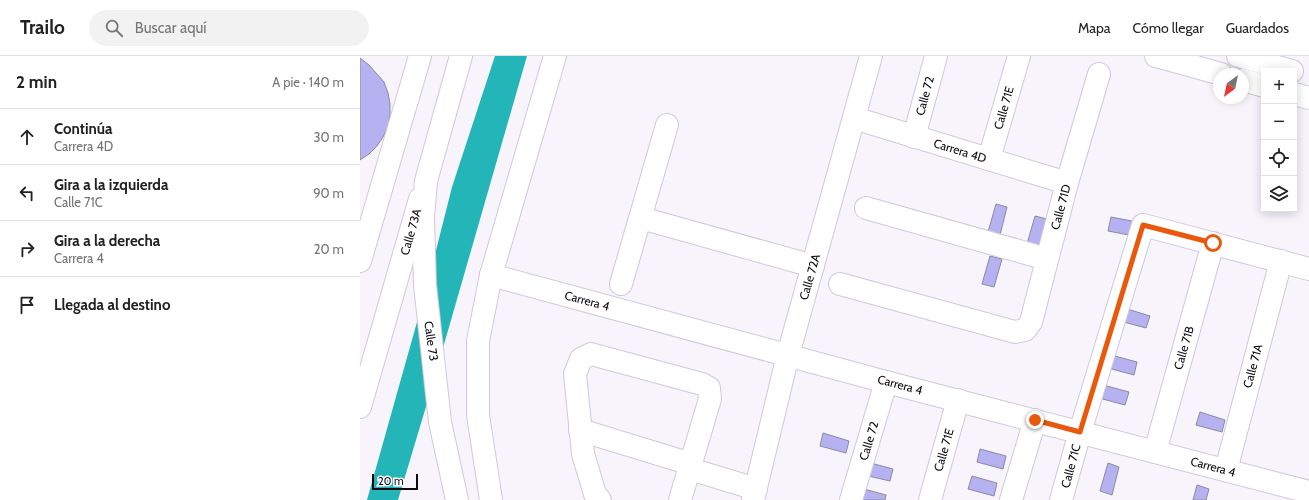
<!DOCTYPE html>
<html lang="es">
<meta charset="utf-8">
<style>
:root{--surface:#fff;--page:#f2f2f2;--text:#222;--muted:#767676;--line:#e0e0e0}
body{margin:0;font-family:Cabin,sans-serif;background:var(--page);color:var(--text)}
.controls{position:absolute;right:12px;top:12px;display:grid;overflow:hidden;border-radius:0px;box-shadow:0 2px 10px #0003}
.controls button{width:36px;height:36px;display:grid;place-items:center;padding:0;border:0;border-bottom:1px solid var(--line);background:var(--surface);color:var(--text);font:20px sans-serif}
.compass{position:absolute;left:853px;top:12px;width:36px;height:36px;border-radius:50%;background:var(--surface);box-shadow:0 2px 10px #0003;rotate:213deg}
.scale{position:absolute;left:12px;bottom:10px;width:46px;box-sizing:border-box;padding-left:4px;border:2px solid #0d0a11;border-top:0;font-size:11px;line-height:14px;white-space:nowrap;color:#0d0a11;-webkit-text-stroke:3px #fff;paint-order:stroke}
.stop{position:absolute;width:12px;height:12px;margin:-9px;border:3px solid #ea580c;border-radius:50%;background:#fff}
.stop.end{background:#ea580c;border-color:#fff;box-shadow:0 1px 4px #0008}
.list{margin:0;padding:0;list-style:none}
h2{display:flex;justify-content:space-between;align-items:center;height:52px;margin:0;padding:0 16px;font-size:17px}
h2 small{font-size:13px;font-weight:400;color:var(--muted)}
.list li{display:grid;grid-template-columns:26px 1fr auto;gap:12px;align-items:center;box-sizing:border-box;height:56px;padding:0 16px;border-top:1px solid var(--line)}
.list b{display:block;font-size:15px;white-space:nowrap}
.list p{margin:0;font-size:13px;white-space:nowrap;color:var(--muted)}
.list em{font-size:13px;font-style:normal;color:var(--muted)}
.icon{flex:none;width:22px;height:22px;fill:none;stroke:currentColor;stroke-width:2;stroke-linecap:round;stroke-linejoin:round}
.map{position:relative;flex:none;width:949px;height:444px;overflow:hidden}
header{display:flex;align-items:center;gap:24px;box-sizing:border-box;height:56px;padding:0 20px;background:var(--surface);border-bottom:1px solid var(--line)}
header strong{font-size:19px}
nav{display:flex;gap:22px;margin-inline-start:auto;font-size:14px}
.search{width:280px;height:36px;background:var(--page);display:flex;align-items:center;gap:10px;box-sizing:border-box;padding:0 14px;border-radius:22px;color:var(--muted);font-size:15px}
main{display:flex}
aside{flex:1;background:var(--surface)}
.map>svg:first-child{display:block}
.water{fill:#24b5b9}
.building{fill:#b6b2f2;stroke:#8a8a9e}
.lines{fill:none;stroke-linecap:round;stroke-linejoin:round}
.minor-casing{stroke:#d1c7db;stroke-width:24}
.major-casing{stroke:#d1c7db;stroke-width:24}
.minor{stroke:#fff;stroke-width:22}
.major{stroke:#fff;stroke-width:22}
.route{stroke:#ea580c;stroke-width:5}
.labels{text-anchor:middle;stroke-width:3;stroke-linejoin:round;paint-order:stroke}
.street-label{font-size:12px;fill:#0d0a11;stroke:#fff}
</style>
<header>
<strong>Trailo</strong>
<div class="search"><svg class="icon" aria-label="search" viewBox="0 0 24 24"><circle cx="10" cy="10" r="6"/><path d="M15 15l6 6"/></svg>Buscar aquí</div>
<nav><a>Mapa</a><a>Cómo llegar</a><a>Guardados</a></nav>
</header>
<main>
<aside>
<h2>2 min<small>A pie · 140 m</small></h2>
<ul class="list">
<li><svg class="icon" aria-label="ahead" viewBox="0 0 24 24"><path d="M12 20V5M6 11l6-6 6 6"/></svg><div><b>Continúa</b><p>Carrera 4D</p></div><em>30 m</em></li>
<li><svg class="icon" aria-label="left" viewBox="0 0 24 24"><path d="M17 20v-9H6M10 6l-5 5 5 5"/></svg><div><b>Gira a la izquierda</b><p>Calle 71C</p></div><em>90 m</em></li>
<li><svg class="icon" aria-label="right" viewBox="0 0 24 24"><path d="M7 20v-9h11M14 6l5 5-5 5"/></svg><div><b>Gira a la derecha</b><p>Carrera 4</p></div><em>20 m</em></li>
<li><svg class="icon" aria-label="arrive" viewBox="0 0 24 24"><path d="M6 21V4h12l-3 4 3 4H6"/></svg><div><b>Llegada al destino</b></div></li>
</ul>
</aside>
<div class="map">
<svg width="949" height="444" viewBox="0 0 949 444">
<rect width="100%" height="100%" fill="#f8f4fc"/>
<!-- water -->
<polygon class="water" points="135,0 167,0 68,344 38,444 7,444 66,234 92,131"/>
<!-- building -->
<g class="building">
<polygon points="0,2 9,9 24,26 28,37 30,48 30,59 28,70 23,81 17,90 9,98 0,104"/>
<polygon points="636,148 647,151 640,179 628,176"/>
<polygon points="675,160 687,163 679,191 667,188"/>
<polygon points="751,161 777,166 774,180 748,175"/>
<polygon points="630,200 642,203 634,231 622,228"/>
<polygon points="764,252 790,260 786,272 760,265"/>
<polygon points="751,299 777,306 774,319 748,312"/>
<polygon points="743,329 769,336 765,349 739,342"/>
<polygon points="840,356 865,364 862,376 836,369"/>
<polygon points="463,377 489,385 486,397 460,390"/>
<polygon points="620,393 646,400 643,413 617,406"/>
<polygon points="507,406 533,413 530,425 504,419"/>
<polygon points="748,407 759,411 752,439 740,435"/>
<polygon points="612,420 637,427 634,440 608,433"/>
<polygon points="837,429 849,433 846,444 833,444"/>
<polygon points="500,432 526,439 525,444 497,444"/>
</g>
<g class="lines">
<defs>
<g id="minor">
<polyline points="494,62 707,127"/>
<polyline points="554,81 576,0"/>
<polyline points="629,103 659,0"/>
<polyline points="506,152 687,203"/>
<polyline points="281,162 453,210"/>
<polyline points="0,205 60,0"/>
<polyline points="131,219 526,326 949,436"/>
<polyline points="261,228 307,69"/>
<polyline points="480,228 655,276 665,274 671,266 707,127 739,18"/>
<polyline points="0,351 60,143"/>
<polyline points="220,374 331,408"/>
<polyline points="795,396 853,187"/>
<polyline points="330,413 396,433"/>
<polyline points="866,414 921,205"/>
<polyline points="240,444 235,438 223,398 215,318 221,303 231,298 342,328 349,332 350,343 320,444"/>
<polyline points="393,444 428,299 511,0"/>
<polyline points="491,444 526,326"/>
<polyline points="570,444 598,344"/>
<polyline points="651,444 675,364"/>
<polyline points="701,444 720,376 783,169 949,213"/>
</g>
<g id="major">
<polyline points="796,0 861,18"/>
<polyline points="878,0 932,15"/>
<polyline points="883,24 904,30"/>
<polyline points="934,38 949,42"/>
<polyline points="97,444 80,366 65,229 63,161 66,125 101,0"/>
<polyline points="131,444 118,359 118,285 131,219 195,0"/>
</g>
</defs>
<!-- minor casing -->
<use href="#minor" class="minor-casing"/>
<!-- major casing -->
<use href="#major" class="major-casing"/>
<!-- minor -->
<use href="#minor" class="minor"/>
<!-- major -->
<use href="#major" class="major"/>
</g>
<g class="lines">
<!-- route -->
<polyline class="route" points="675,364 720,376 783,169 853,187"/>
</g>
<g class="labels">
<!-- street labels -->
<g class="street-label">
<text transform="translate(565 40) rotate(-75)" y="4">Calle 72</text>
<text transform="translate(644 52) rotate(-74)" y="4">Calle 71E</text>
<text transform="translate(600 95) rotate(17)" y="4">Carrera 4D</text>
<text transform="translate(701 151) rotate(-75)" y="4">Calle 71D</text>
<text transform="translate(51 176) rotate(-74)" y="4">Calle 73A</text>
<text transform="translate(450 221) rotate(-74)" y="4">Calle 72A</text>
<text transform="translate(227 245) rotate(15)" y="4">Carrera 4</text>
<text transform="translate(71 285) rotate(82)" y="4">Calle 73</text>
<text transform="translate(824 292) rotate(-74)" y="4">Calle 71B</text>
<text transform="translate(893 310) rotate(-75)" y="4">Calle 71A</text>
<text transform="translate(540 329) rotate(15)" y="4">Carrera 4</text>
<text transform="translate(509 385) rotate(-73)" y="4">Calle 72</text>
<text transform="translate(584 394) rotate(-74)" y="4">Calle 71E</text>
<text transform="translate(711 410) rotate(-75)" y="4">Calle 71C</text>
<text transform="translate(853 411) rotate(15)" y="4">Carrera 4</text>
</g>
</g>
</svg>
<div class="controls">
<button>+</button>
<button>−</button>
<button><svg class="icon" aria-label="locate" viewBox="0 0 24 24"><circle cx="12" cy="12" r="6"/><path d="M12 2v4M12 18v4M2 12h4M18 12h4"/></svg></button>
<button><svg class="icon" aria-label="layers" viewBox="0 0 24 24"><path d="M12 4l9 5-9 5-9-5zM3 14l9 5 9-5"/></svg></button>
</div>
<svg class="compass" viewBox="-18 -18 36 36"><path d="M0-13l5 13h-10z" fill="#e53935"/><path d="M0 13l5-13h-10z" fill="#767676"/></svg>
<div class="scale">20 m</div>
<div class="stop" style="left:853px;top:187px"></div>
<div class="stop end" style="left:675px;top:364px"></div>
</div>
</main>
